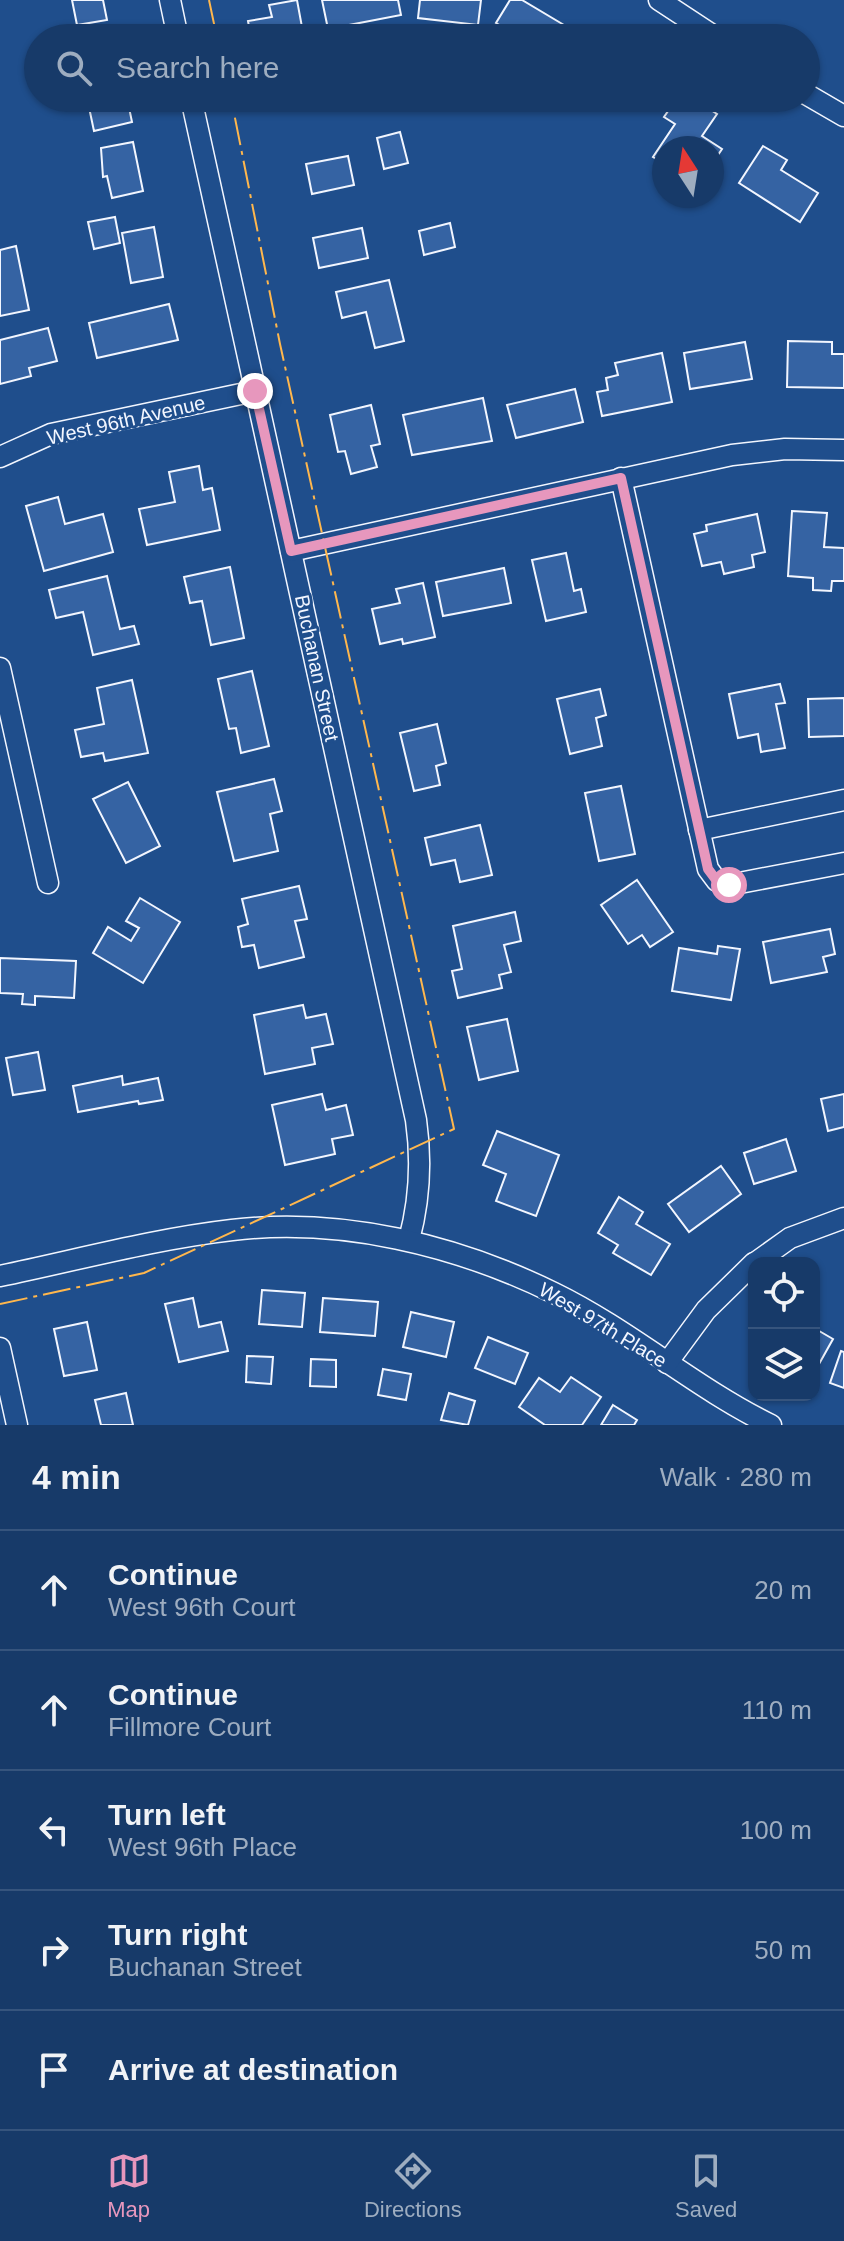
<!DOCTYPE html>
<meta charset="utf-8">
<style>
:root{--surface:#173a69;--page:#20416f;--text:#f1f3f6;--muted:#9eadc0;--line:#36547d;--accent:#e797bd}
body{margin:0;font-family:Helvetica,sans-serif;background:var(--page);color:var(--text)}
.controls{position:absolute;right:24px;bottom:24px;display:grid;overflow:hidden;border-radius:16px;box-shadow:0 2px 6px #0004}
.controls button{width:72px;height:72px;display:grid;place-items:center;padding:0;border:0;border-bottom:2px solid var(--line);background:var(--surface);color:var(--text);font:40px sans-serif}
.compass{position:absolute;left:652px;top:136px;width:72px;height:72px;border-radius:50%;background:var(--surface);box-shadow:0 2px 6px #0004;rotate:348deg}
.stop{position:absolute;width:24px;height:24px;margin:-18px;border:6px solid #e797bd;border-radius:50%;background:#fff}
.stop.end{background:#e797bd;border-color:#fff;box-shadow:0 2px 8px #0008}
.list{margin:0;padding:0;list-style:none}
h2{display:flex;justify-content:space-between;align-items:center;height:104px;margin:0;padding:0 32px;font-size:34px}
h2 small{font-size:26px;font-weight:400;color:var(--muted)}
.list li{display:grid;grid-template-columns:52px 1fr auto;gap:24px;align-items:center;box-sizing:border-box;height:120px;padding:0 32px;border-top:2px solid var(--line)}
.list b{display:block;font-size:30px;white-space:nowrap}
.list p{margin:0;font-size:26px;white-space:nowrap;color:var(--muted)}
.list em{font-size:26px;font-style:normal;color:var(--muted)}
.icon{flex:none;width:44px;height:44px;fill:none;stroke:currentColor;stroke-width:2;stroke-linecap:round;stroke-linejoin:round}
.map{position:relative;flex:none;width:844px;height:1425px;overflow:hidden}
.search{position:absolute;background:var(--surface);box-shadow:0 2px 6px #0004;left:24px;right:24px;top:24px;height:88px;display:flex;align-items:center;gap:20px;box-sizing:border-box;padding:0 28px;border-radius:44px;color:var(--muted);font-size:30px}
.sheet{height:704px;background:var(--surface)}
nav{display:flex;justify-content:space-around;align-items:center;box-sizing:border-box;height:112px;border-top:2px solid var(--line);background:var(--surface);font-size:22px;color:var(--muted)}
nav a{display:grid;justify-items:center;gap:4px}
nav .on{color:var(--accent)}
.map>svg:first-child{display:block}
.building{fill:#3563a3;stroke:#f2f6ff;stroke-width:2}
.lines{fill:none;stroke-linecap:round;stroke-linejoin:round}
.minor-casing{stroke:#f2f6ff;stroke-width:23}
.minor{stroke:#1f4e8c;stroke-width:20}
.power{stroke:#ffb74d;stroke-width:2;stroke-dasharray:28 6 4 6;stroke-linecap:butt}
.route{stroke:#e797bd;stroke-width:10}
.labels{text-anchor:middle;stroke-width:6;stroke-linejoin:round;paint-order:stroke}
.street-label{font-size:20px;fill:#f2f6ff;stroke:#1f4e8c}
</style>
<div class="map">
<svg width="844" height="1425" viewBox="0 0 844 1425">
<rect width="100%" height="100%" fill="#1f4e8c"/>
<!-- building -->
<g class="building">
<polygon points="72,0 103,0 107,20 77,25"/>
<polygon points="297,0 304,38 251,38 248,21 272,17 269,5"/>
<polygon points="322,0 398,0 401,15 328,29"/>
<polygon points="420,0 481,0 478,25 418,18"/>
<polygon points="510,0 522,0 564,25 556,38 523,38 496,23"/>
<polygon points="87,98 127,98 132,122 94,131"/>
<polygon points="677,98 692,98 717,114 702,136 722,149 712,164 712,148 664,148 664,164 653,157 675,124 664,117"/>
<polygon points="400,132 408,163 384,169 377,138"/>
<polygon points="133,142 143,191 112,198 107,176 103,177 101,148"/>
<polygon points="763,146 787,160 781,170 818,193 800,222 739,183"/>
<polygon points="348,156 354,185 312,194 306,164"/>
<polygon points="115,217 120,243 94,249 88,222"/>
<polygon points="450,223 455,247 424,255 419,231"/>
<polygon points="154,227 163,277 131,283 122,233"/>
<polygon points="362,228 368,258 319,268 313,238"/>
<polygon points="16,246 29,310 0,316 0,250"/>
<polygon points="389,280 404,341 375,348 366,312 342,318 336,292"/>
<polygon points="169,304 178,340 97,358 89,323"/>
<polygon points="48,328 57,361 29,368 31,376 0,384 0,340"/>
<polygon points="788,341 832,342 832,354 844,354 844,388 787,387"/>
<polygon points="745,342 752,379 690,389 684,353"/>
<polygon points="662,353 672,402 602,416 597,392 608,390 606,378 618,375 615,363"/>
<polygon points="575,389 583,422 516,438 507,405"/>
<polygon points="483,398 492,441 412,455 403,415"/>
<polygon points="371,405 380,444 371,446 377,467 351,474 345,451 338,452 330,415"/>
<polygon points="199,466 203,490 212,488 220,530 147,545 139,509 175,502 169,472"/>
<polygon points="58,497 65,524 103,514 113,552 44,571 26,506"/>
<polygon points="792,511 827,513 824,547 844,548 844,581 832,581 831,591 813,590 813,578 788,576"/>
<polygon points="757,514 765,552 752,555 754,567 724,574 721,562 702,566 694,534 707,531 706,525"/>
<polygon points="566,553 574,591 581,589 586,612 546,621 532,560"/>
<polygon points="230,567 244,638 211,645 202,601 190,603 184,577"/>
<polygon points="504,568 511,603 443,616 436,582"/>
<polygon points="107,576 120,629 134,626 139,644 93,655 83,612 56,618 49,590"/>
<polygon points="423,583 435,637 403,644 402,639 380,644 372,609 400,603 396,589"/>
<polygon points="252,671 269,746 241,753 236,728 229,729 218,679"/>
<polygon points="132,680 148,753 105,761 103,753 81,757 75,730 104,724 97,688"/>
<polygon points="780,684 785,703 776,704 785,748 761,752 758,734 738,738 729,694"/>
<polygon points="600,689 606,715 596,718 602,746 570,754 557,699"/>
<polygon points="844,698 844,736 809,737 808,699"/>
<polygon points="437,724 446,763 436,766 440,785 414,791 400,733"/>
<polygon points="274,779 282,811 270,814 278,851 234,861 217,792"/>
<polygon points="128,782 160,846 126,863 93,799"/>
<polygon points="621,786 635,854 599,861 585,793"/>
<polygon points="480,825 492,875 460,882 455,860 431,865 425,838"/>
<polygon points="637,880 673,932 650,947 642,935 628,944 601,905"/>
<polygon points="299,886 307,919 295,921 304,957 259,968 254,945 242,947 238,927 248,924 242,899"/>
<polygon points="140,898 180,922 143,983 93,953 108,927 131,941 139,928 126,921"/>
<polygon points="515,912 521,941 504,945 511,972 499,975 502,988 458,998 452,971 462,969 453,926"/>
<polygon points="830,929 835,954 823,957 827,972 771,983 763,942"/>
<polygon points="718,946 740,949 731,1000 672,991 679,948 717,954"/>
<polygon points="0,958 76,961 74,998 35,996 35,1005 22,1004 23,994 0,993"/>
<polygon points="303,1005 306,1018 326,1014 333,1044 312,1048 315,1064 265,1074 254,1015"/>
<polygon points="507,1019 518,1071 479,1080 467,1027"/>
<polygon points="38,1052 45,1090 13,1095 6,1058"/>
<polygon points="122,1076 123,1085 158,1078 163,1100 139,1104 138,1101 78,1112 73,1086"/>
<polygon points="322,1094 326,1110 346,1105 353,1135 332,1139 335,1154 285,1165 272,1105"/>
<polygon points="844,1094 844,1127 828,1131 821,1099"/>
<polygon points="497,1131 559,1155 536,1216 496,1201 506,1174 483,1165"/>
<polygon points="786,1139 796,1171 754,1184 744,1153"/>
<polygon points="721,1166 741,1194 689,1232 668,1204"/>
<polygon points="619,1197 643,1212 636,1224 670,1244 651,1275 613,1253 618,1245 598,1233"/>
<polygon points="262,1290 305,1293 302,1327 259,1324"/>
<polygon points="193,1298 199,1327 221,1322 228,1351 179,1362 165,1304"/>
<polygon points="323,1298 378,1302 375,1336 320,1332"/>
<polygon points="411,1312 454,1322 446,1357 403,1347"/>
<polygon points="87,1322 97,1370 64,1376 54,1329"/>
<polygon points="814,1328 833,1339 814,1373"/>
<polygon points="488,1337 528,1353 515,1384 475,1368"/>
<polygon points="841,1351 844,1352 844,1388 830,1383"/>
<polygon points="247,1356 273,1357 271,1384 246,1382"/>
<polygon points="311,1359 336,1360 336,1387 310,1386"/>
<polygon points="383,1369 411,1374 406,1400 378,1395"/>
<polygon points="571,1377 601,1397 582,1425 545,1425 519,1407 539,1378 560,1392"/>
<polygon points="126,1393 133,1425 101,1425 95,1400"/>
<polygon points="449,1393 475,1401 468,1425 441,1420"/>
<polygon points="613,1405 637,1420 634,1425 601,1425"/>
</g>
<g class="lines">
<defs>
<g id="minor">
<polyline points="170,0 178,38"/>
<polyline points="659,0 717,38"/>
<polyline points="806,94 844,116"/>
<path d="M 191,98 L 416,1120 C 422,1162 420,1199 409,1240"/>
<polyline points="0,457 51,434 255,391"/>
<polyline points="621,478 708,869 717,881 729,885 844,863"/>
<polyline points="291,551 732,455 785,449 844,450"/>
<polyline points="0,668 48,883"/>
<polyline points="699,830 844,800"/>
<polyline points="755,1263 790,1238 844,1218"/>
<path d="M 0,1276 C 77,1260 154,1239 232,1230 C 341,1217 456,1245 554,1293 C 630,1330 695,1388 771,1425"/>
<polyline points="0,1348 17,1425"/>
<polyline points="667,1363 706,1310 754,1263"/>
</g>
</defs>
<!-- minor casing -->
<use href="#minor" class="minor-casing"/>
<!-- minor -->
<use href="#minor" class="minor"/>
<!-- power -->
<g class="power">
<polyline points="209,0 217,38"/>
<polyline points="0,1304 144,1273 454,1129 280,344 231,98"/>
</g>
</g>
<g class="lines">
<!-- route -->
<polyline class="route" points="255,391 291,551 621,478 708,869 717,881 729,885"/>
</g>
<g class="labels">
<!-- street labels -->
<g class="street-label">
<text transform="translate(126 420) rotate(-13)" y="7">West 96th Avenue</text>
<text transform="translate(317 668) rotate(78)" y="7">Buchanan Street</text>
<text transform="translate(603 1325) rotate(31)" y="7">West 97th Place</text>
</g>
</g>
</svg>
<div class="controls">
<button><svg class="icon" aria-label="locate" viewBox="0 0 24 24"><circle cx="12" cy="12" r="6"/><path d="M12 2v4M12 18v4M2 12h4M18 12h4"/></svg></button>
<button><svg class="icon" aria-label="layers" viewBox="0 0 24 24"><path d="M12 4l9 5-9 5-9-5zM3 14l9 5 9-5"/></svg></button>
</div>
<svg class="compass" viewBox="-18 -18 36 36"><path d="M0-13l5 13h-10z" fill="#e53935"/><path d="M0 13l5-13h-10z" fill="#9eadc0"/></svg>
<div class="stop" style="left:729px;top:885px"></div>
<div class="stop end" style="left:255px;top:391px"></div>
<div class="search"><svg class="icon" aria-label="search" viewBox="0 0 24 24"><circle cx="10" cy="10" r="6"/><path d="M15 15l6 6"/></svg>Search here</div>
</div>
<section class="sheet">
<h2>4 min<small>Walk · 280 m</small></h2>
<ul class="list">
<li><svg class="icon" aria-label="ahead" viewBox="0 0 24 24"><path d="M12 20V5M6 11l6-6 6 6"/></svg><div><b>Continue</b><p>West 96th Court</p></div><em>20 m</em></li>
<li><svg class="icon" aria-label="ahead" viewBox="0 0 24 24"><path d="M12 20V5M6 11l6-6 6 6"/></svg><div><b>Continue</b><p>Fillmore Court</p></div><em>110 m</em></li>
<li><svg class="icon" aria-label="left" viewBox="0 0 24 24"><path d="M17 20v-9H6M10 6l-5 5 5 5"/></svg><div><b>Turn left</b><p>West 96th Place</p></div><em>100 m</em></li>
<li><svg class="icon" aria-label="right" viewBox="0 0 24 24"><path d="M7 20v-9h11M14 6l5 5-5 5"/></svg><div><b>Turn right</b><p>Buchanan Street</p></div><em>50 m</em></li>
<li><svg class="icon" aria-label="arrive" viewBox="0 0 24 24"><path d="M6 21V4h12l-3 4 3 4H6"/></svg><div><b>Arrive at destination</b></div></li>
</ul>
</section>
<nav>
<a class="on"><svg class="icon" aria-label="map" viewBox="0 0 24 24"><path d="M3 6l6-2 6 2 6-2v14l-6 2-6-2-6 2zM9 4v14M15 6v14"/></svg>Map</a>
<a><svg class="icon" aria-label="directions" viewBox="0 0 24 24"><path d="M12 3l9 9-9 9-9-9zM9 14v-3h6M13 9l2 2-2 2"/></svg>Directions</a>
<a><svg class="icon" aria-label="saved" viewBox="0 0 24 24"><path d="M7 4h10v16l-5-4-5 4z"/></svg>Saved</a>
</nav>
